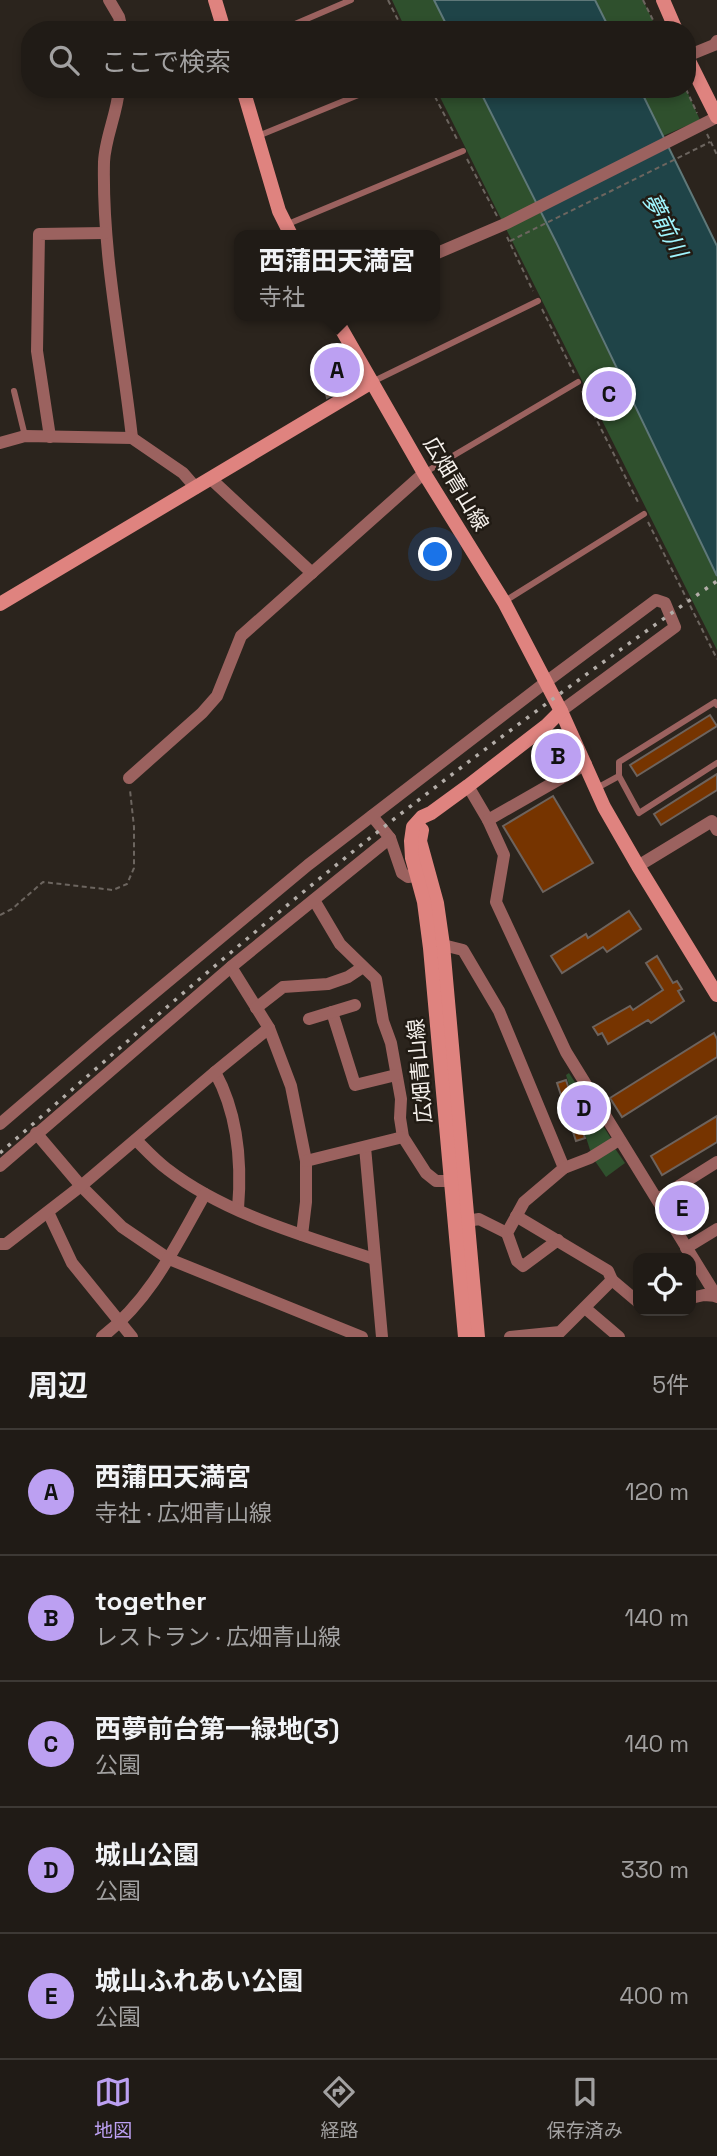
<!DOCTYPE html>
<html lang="ja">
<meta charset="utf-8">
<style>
:root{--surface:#201b16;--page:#28241f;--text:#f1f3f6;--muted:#a2a1a1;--line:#3d3935;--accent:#bca0f2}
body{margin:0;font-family:"Space Grotesk","Noto Sans JP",sans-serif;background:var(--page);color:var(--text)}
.controls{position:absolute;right:21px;bottom:21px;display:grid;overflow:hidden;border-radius:14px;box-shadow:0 4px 10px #0003}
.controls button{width:63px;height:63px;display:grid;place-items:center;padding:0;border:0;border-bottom:2px solid var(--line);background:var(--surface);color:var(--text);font:35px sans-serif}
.you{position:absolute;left:436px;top:555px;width:24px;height:24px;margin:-18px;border:5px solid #fff;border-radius:50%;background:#1a73e8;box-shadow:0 0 0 10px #1a73e833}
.badge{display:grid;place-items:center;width:46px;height:46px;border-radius:50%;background:var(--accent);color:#111;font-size:23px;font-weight:700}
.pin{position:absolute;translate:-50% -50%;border:4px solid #fff;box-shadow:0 2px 7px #0006}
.popup{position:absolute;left:234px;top:230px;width:206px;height:91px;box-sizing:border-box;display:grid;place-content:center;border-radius:14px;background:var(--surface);filter:drop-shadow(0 2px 5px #0005);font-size:23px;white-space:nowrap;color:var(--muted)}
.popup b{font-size:26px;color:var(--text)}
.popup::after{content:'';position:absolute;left:50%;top:100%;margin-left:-14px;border:14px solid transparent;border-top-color:var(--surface)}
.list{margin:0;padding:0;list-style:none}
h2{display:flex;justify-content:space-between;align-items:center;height:91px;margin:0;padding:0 28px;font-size:30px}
h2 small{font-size:23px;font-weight:400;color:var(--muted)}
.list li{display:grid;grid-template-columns:46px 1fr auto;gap:21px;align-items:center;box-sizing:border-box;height:126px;padding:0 28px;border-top:2px solid var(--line)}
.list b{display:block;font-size:26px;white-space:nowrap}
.list p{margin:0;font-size:23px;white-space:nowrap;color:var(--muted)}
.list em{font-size:23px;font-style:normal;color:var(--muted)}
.icon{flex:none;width:38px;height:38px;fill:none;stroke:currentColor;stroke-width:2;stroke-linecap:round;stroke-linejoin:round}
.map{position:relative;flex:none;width:717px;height:1337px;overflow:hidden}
.search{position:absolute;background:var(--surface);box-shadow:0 4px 10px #0003;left:21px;right:21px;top:21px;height:77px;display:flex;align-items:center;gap:18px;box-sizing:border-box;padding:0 24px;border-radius:28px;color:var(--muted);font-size:26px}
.sheet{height:721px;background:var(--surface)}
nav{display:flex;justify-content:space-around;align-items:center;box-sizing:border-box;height:98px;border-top:2px solid var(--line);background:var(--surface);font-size:19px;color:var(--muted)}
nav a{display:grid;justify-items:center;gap:4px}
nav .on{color:var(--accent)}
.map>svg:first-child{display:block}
.green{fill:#2f502d}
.water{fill:#1f4448;stroke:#5f7879;stroke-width:2}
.building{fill:#763400;stroke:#6d635d;stroke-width:2}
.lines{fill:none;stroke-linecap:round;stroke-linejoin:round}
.path{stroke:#6c655f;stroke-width:2;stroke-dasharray:5 3.5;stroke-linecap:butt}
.lane{stroke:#9b625f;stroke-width:6}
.street{stroke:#9b625f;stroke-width:12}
.secondary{stroke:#df837f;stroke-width:14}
.rail{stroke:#b3ada8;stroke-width:3.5;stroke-dasharray:3.5 7;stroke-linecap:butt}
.labels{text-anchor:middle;stroke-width:5;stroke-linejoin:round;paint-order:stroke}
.street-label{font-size:21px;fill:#f5f0eb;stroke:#211b14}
.water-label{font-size:23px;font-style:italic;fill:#a0f5fe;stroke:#211b14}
</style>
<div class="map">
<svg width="717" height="1337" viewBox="0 0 717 1337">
<rect width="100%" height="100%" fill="#2b241d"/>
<!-- green -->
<g class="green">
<polygon points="392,0 434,0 449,30 406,30"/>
<polygon points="595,0 643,0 657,30 610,30"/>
<polygon points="436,89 479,89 540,211 717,577 717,650"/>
<polygon points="640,89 686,89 700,120 663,136"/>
<polygon points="569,1073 612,1140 591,1153 566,1075"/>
<polygon points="614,1147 625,1163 606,1177 595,1161"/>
<polygon points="684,1190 697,1211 678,1222 668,1204 669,1198"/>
</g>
<!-- water -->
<g class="water">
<polygon points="434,0 595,0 610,30 449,30"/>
<polygon points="479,89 640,89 717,246 717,576 557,244"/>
</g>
<!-- building -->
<g class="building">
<polygon points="336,345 359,379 327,398 317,357"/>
<polygon points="710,715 717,726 637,776 630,765"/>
<polygon points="717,774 717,790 661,825 654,814"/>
<polygon points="553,796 593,863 543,892 503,826"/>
<polygon points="629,911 641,929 607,952 603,947 562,973 551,956 586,934 588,938"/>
<polygon points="657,956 673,983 677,981 682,989 678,991 684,1001 651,1023 648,1020 608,1044 602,1033 598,1035 593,1027 630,1006 633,1010 663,990 646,963"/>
<polygon points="714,1033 717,1039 717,1057 622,1117 610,1098"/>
<polygon points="566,1080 585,1138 576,1141 557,1083"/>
<polygon points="717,1116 717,1142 662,1175 651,1156"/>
</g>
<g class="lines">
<!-- path -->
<g class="path">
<polyline points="388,0 403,30"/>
<polyline points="643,0 658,30"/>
<polyline points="431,89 458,141"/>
<polyline points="686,89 697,113"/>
<polyline points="707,134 717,155"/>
<polyline points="467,159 497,216"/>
<polyline points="507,237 533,291"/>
<polyline points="510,241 710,142"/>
<polyline points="542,309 574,373"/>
<polyline points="582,391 639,504"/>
<polyline points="648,522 717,659"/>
<polyline points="0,915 12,909 43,882 113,890 127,884 134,868 134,827 130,790"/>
</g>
<!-- lane -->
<g class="lane">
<polyline points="281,30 351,0"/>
<polyline points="258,136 373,89"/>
<polyline points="288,224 463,151"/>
<polyline points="372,382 538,301"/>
<polyline points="14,391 25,436"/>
<polyline points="424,473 578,382"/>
<polyline points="505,601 644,514"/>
<polyline points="717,705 715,702 619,762 619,776 639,813 717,763"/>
<polyline points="597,788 619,776"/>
</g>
<!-- street -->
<g class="street">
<polyline points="109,0 119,17 122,30"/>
<polyline points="687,56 714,45 717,41"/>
<path d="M 119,89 C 117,114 105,138 104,162 C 102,256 122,346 132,438"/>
<polyline points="435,254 505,224 717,117"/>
<polyline points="50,437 37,351 39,234 105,233"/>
<polyline points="0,443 25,436 132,438 183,473 196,488"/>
<polyline points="211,479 312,573"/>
<polyline points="129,778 202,713 217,696 241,636 424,473"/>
<polyline points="468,786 488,820 504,855 496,902 566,1052 717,1297"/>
<polyline points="372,816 390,838 402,873 408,877 416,876"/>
<polyline points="488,820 586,764"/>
<polyline points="638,866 712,821 717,830"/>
<polyline points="314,900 340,944 376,979 383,1021 391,1043 401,1099 400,1118 403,1137 426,1173 436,1181 450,1181"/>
<polyline points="443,945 463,950 499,1011 564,1168"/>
<polyline points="231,967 269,1028 291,1086 306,1161 306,1202 302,1235"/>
<polyline points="256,1008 283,987 328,984 348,977 363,967"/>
<polyline points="332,1012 355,1085 396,1075"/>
<polyline points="309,1019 355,1005"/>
<path d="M 215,1072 C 238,1114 242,1162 238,1209"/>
<polyline points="0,1124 105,1034 308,865 546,682 656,600 665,603 675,627 561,711"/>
<polyline points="36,1133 81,1186 122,1227 169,1259 362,1337"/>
<path d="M 136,1140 C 146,1150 156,1161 167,1169 C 225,1214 305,1236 374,1259"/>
<polyline points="365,1147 382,1337"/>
<polyline points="306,1161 403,1137"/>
<polyline points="0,1166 231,967 390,838"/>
<polyline points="658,1199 717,1162"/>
<polyline points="48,1212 72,1263 132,1337"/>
<polyline points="467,1221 479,1219 507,1233"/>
<polyline points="558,1240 523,1266 517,1261 507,1233 524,1202 564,1168 590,1158 619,1140"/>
<polyline points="0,1244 6,1244 81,1186 215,1072 269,1028"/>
<polyline points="686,1248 717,1229"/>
<polyline points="612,1280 638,1302"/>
<polyline points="691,1298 704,1295 717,1296"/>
<polyline points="585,1308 619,1337"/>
<path d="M 102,1337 C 151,1299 175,1247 205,1194"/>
<polyline points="510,1337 560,1332 612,1280 608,1271 516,1216"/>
</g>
<!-- secondary -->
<g class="secondary">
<polyline points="215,0 224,30"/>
<polyline points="663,0 676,30"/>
<polyline points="687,57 717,117"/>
<polyline points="243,89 279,211 291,235"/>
<polyline points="334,316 424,473 504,602 561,711 604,807 638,866 717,995"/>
<polyline points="0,604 372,382"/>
<polyline points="422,830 420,841 437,903 443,945 478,1337"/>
<polyline points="465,1337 430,948 424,902 412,858 411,841 413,827 422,817 431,813 468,786 547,725 561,711"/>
</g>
<!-- rail -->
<path class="rail" d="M 0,1153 C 125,1043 250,933 380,830 C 490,744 603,661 717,581"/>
</g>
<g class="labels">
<!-- street labels -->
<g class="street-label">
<text transform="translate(456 484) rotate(59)" y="7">広畑青山線</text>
<text transform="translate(420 1071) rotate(-95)" y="7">広畑青山線</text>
</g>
<!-- water labels -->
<g class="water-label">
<text transform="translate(665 225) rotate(63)" y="8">夢前川</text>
</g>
</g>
</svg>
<div class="controls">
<button><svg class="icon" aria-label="locate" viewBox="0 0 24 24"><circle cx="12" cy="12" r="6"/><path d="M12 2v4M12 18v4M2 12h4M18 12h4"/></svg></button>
</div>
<div class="you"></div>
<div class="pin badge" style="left:337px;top:370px">A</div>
<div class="popup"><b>西蒲田天満宮</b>寺社</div>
<div class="pin badge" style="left:558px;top:756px">B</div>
<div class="pin badge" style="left:609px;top:394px">C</div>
<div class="pin badge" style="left:584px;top:1108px">D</div>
<div class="pin badge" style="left:682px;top:1208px">E</div>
<div class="search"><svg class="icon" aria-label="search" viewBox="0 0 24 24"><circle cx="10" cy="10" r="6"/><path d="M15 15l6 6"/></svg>ここで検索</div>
</div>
<section class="sheet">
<h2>周辺<small>5件</small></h2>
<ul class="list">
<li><span class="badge">A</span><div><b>西蒲田天満宮</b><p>寺社 · 広畑青山線</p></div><em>120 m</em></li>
<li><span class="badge">B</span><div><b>together</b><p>レストラン · 広畑青山線</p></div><em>140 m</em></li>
<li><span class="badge">C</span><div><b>西夢前台第一緑地(3)</b><p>公園</p></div><em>140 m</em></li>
<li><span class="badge">D</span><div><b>城山公園</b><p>公園</p></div><em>330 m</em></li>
<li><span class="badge">E</span><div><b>城山ふれあい公園</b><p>公園</p></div><em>400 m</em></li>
</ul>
</section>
<nav>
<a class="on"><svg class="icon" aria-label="map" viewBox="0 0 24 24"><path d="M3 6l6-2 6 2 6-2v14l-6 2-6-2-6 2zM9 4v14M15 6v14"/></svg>地図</a>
<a><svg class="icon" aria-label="directions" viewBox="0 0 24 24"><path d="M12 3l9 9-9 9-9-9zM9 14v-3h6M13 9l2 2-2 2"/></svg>経路</a>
<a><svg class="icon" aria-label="saved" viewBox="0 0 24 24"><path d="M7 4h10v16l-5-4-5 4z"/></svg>保存済み</a>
</nav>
